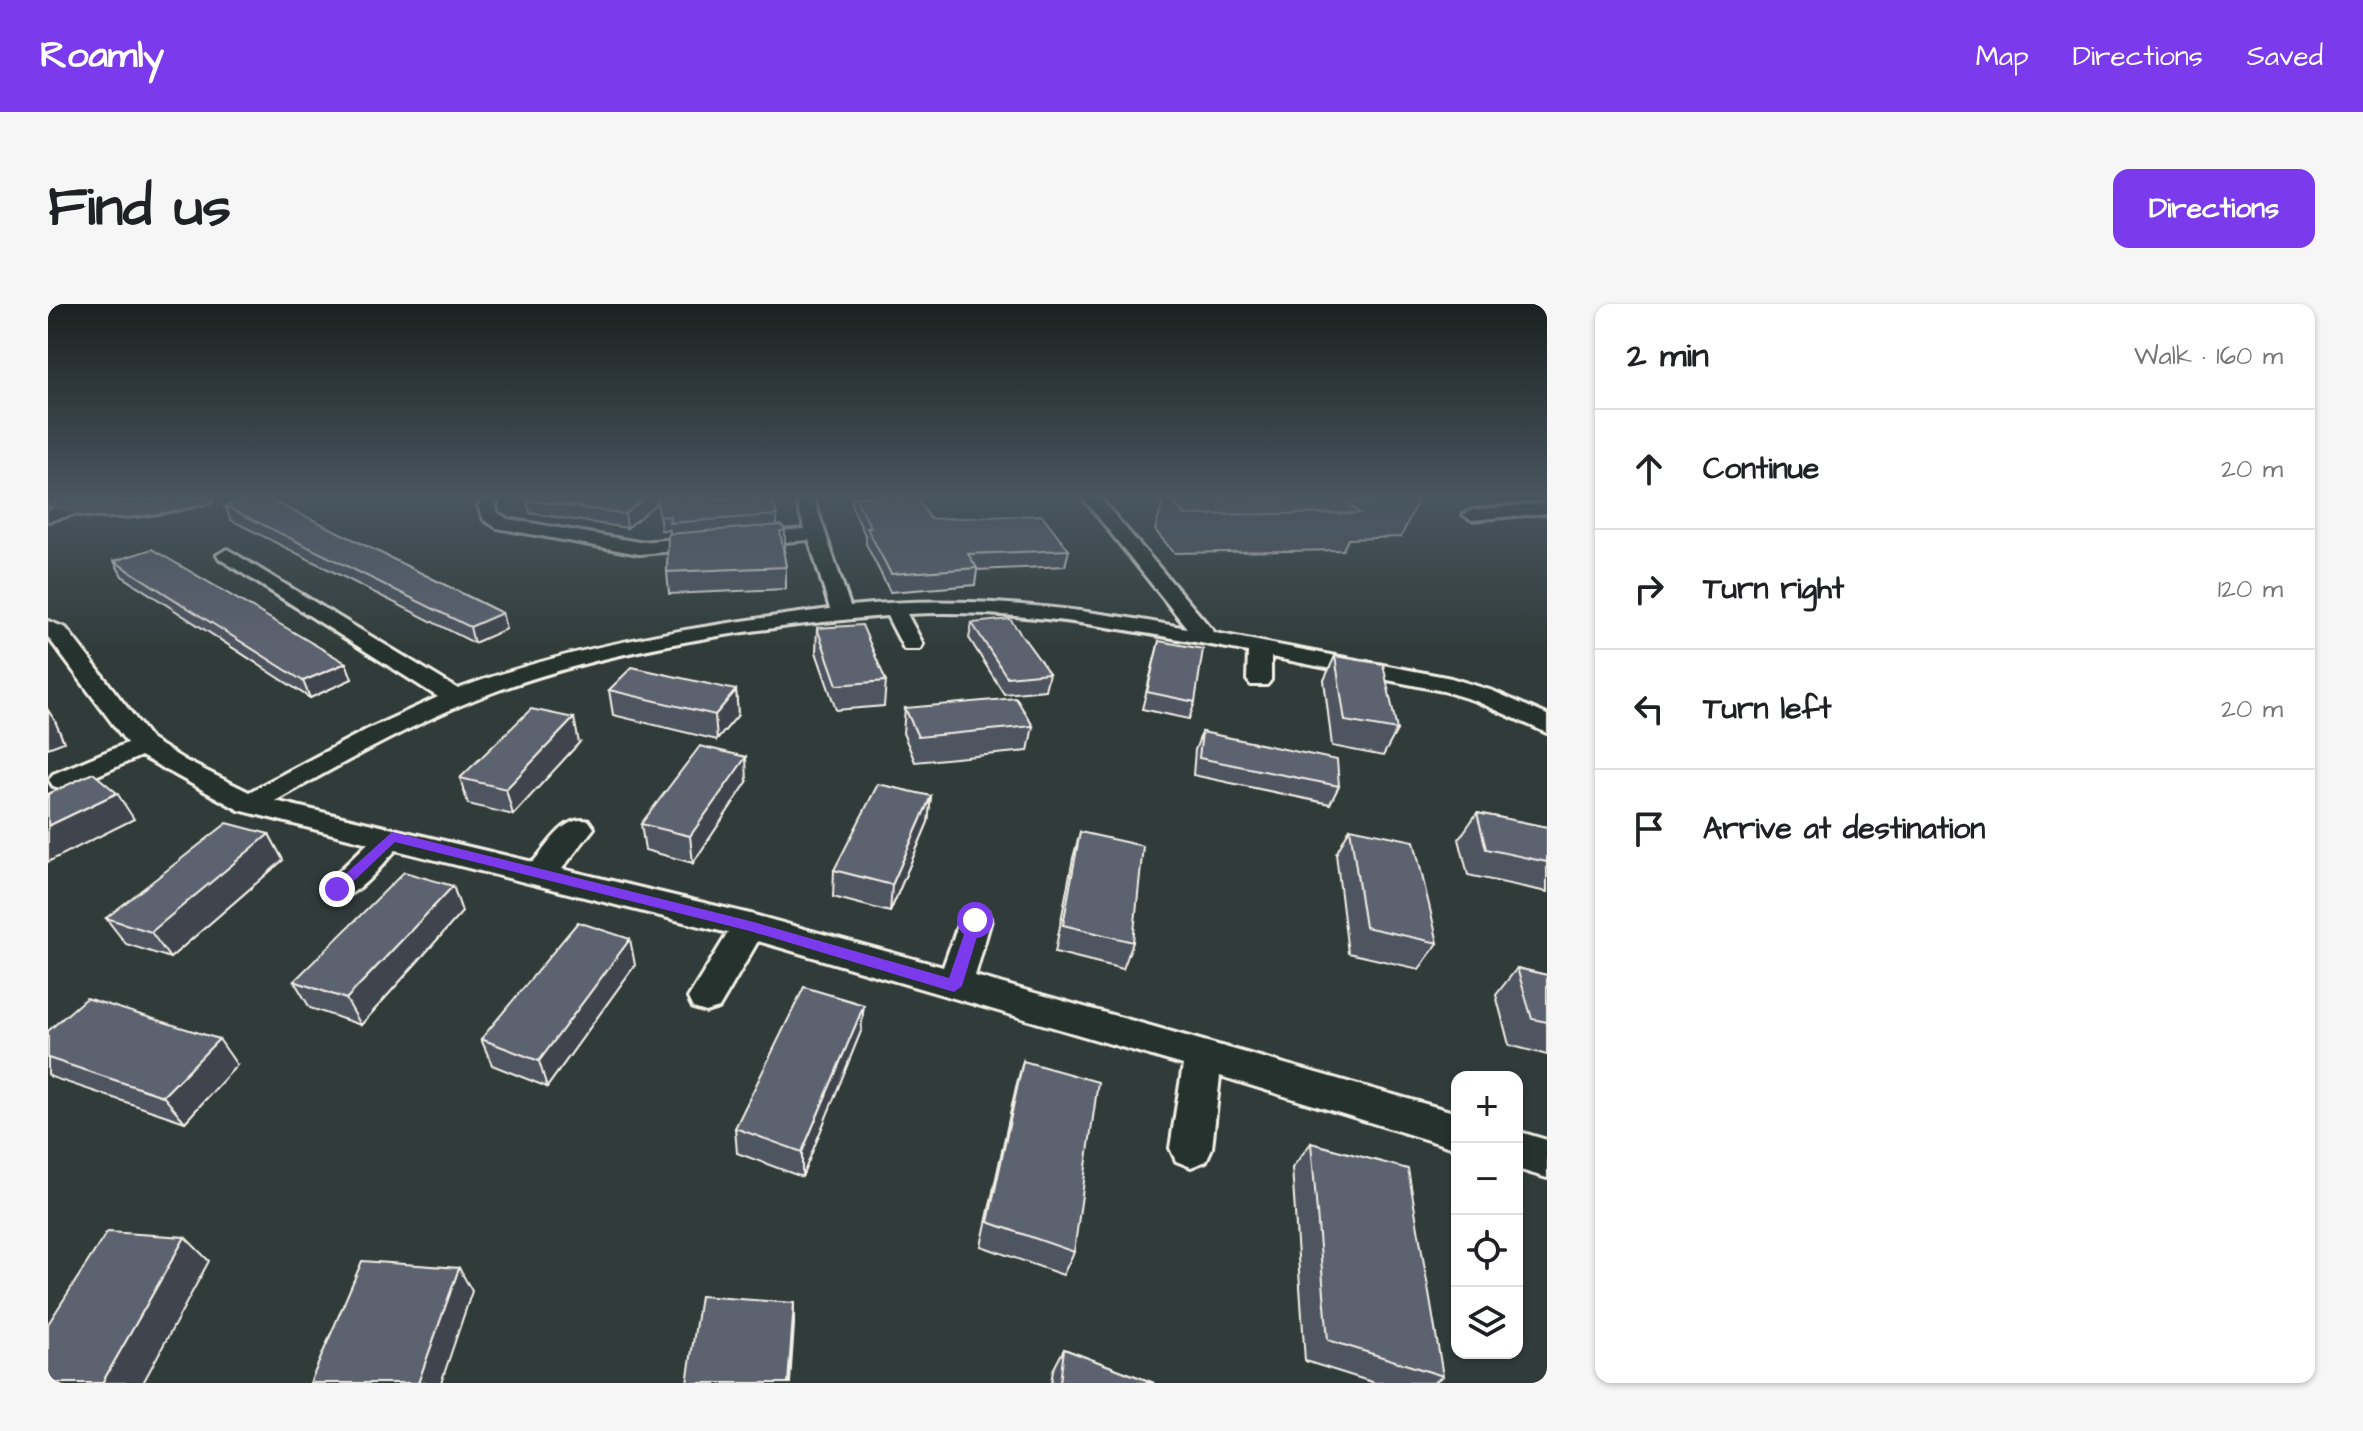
<!DOCTYPE html>
<meta charset="utf-8">
<style>
:root{--surface:#fff;--page:#f6f6f6;--text:#202124;--muted:#757577;--line:#e0e0e0;--accent:#7c3aed}
body{margin:0;font-family:"Architects Daughter",sans-serif;background:var(--page);color:var(--text)}
.controls{position:absolute;right:24px;bottom:24px;display:grid;overflow:hidden;border-radius:16px;box-shadow:0 2px 6px #0004}
.controls button{width:72px;height:72px;display:grid;place-items:center;padding:0;border:0;border-bottom:2px solid var(--line);background:var(--surface);color:var(--text);font:40px sans-serif}
.stop{position:absolute;width:24px;height:24px;margin:-18px;border:6px solid #7c3aed;border-radius:50%;background:#fff}
.stop.end{background:#7c3aed;border-color:#fff;box-shadow:0 2px 8px #0008}
.list{margin:0;padding:0;list-style:none}
h2{display:flex;justify-content:space-between;align-items:center;height:104px;margin:0;padding:0 32px;font-size:34px}
h2 small{font-size:26px;font-weight:400;color:var(--muted)}
.list li{display:grid;grid-template-columns:52px 1fr auto;gap:24px;align-items:center;box-sizing:border-box;height:120px;padding:0 32px;border-top:2px solid var(--line)}
.list b{display:block;font-size:30px;white-space:nowrap}
.list em{font-size:26px;font-style:normal;color:var(--muted)}
.icon{flex:none;width:44px;height:44px;fill:none;stroke:currentColor;stroke-width:2;stroke-linecap:round;stroke-linejoin:round}
.map{position:relative;flex:none;width:1499px;height:1079px;overflow:hidden;border-radius:16px}
header{display:flex;align-items:center;gap:48px;box-sizing:border-box;height:112px;padding:0 40px;background:var(--accent);color:#fff}
header strong{font-size:38px}
nav{display:flex;gap:44px;margin-inline-start:auto;font-size:28px}
.intro{display:flex;align-items:center;justify-content:space-between;box-sizing:border-box;height:192px;padding:0 48px}
h1{margin:0;font-size:56px}
.button{padding:20px 36px;border-radius:16px;background:var(--accent);color:#fff;font-size:28px;font-weight:700}
main{display:flex;gap:48px;padding:0 48px}
aside{flex:1;background:var(--surface);border-radius:16px;box-shadow:0 2px 6px #0004}
.map>svg:first-child{display:block}
.lines{fill:none;stroke-linecap:round;stroke-linejoin:round}
.minor-casing{stroke:#f4f1e8;stroke-width:6}
.major-casing{stroke:#f4f1e8;stroke-width:6}
.minor{fill:#26332d;fill-rule:evenodd}
.major{fill:#716e59;fill-rule:evenodd}
.wall{fill:#505460;stroke:#f4f1e8;stroke-width:2}
.shaded-wall{fill:#41454e;stroke:#f4f1e8;stroke-width:2}
.building{fill:#5d6270;stroke:#f4f1e8;stroke-width:2}
.route{fill:#7c3aed}
</style>
<header>
<strong>Roamly</strong>
<nav><a>Map</a><a>Directions</a><a>Saved</a></nav>
</header>
<div class="intro"><h1>Find us</h1><a class="button">Directions</a></div>
<main>
<div class="map">
<svg width="1499" height="1079" viewBox="0 0 1499 1079">
<rect width="100%" height="100%" fill="#313c3a"/>
<filter id="ink" filterUnits="userSpaceOnUse"><feTurbulence type="fractalNoise" baseFrequency=".0125" numOctaves="2"/><feDisplacementMap in="SourceGraphic" scale="16" xChannelSelector="R" yChannelSelector="G"/><feConvolveMatrix kernelMatrix="1 2 1 2 8 2 1 2 1" color-interpolation-filters="sRGB"/></filter>
<g filter="url(#ink)">
<g class="lines">
<defs>
<g id="minor">
<path d="M 435,193 L 452,193 L 448,202 L 450,209 L 460,215 L 591,238 L 757,225 L 747,193 L 765,193 L 802,302 C 916,290 1027,303 1139,324 L 1034,193 L 1051,193 L 1167,329 L 1403,374 L 1445,387 L 1499,411 L 1499,429 L 1428,397 L 1395,387 L 1223,353 L 1223,376 L 1219,381 L 1203,381 L 1199,376 L 1200,348 C 1088,327 974,304 859,310 L 875,340 L 872,345 L 856,345 L 839,312 C 715,322 567,344 451,386 C 372,415 300,456 227,497 L 485,558 C 501,541 516,510 541,517 L 546,524 L 514,565 L 702,610 L 895,663 L 915,607 L 927,604 L 939,607 L 943,616 L 927,672 L 1409,809 L 1409,845 L 1172,772 L 1164,844 L 1158,857 L 1143,863 L 1128,857 L 1122,844 L 1135,761 L 710,637 L 671,704 L 658,708 L 645,704 L 640,694 L 680,629 L 348,546 C 330,564 306,601 278,593 L 273,585 L 320,539 L 191,506 L 93,452 L 25,482 L 15,485 L 5,482 L 1,476 L 5,470 L 79,439 L 0,333 L 0,317 L 18,324 L 104,436 L 138,457 L 201,488 L 318,426 L 390,393 L 172,255 L 169,251 L 179,245 L 410,385 C 529,340 657,321 782,305 L 761,236 L 591,250 L 449,224 L 436,216 L 430,202 Z"/>
<polygon points="32,198 38,199 41,203 38,207 0,217 0,206"/>
<polygon points="1499,199 1499,209 1424,216 1415,211 1424,206"/>
<polygon points="1469,827 1499,836 1499,874 1469,865"/>
</g>
<path id="major" d="M 0,193 L 54,198 L 166,193 L 163,198 C 118,209 41,225 0,200 Z"/>
</defs>
<!-- minor casing -->
<use href="#minor" class="minor-casing"/>
<!-- major casing -->
<use href="#major" class="major-casing"/>
<!-- minor -->
<use href="#minor" class="minor"/>
<!-- major -->
<use href="#major" class="major"/>
</g>
<!-- wall -->
<g class="wall">
<polygon points="715,193 729,211 729,221 737,227 737,248 735,248 738,263 738,285 621,290 619,268 622,226 613,226 610,198 579,224 482,209 479,196"/>
<polygon points="804,193 868,193 882,215 1021,246 1017,262 929,266 927,281 842,288 818,240 818,233 804,203"/>
<polygon points="1105,193 1365,193 1370,196 1353,233 1300,235 1295,246 1126,249 1107,226 1114,201"/>
<polygon points="177,202 454,309 458,325 426,339 183,216"/>
<polygon points="66,257 298,359 304,375 262,394 74,272"/>
<polygon points="924,319 1001,369 997,386 956,390 921,334"/>
<polygon points="769,324 838,377 836,402 788,406 768,348"/>
<polygon points="1111,337 1147,398 1141,415 1094,405"/>
<polygon points="1287,352 1349,426 1335,452 1284,442 1276,376"/>
<polygon points="561,386 688,386 690,411 669,436 565,411"/>
<polygon points="857,404 985,422 980,447 867,458 855,429"/>
<polygon points="1154,428 1291,482 1282,500 1145,471 1147,446"/>
<polygon points="531,439 465,511 420,500 412,474"/>
<polygon points="699,478 645,559 597,546 593,520"/>
<polygon points="883,492 880,518 842,608 785,593 786,566"/>
<polygon points="1429,509 1499,523 1499,588 1420,571 1411,535"/>
<polygon points="1302,524 1390,639 1371,665 1300,649 1288,550"/>
<polygon points="1032,528 1085,638 1075,665 1007,648 1025,554"/>
<polygon points="221,530 235,556 122,654 78,640 58,614"/>
<polygon points="405,582 414,608 313,721 262,704 246,677"/>
<polygon points="587,661 499,783 444,761 433,735"/>
<polygon points="1469,664 1499,671 1499,751 1461,741 1448,691"/>
<polygon points="0,727 189,761 137,818 3,773 0,770"/>
<polygon points="813,727 754,873 689,849 687,824"/>
<polygon points="975,757 1026,948 1015,971 933,942 968,783"/>
<polygon points="1263,839 1395,1072 1385,1079 1327,1079 1257,1057 1244,864"/>
<polygon points="1016,1045 1106,1079 1003,1079 1005,1066"/>
</g>
<!-- shaded-wall -->
<g class="shaded-wall">
<polygon points="598,193 609,193 610,198 579,224 577,210"/>
<polygon points="454,309 458,325 426,339 422,323"/>
<polygon points="298,359 304,375 262,394 255,377"/>
<polygon points="688,386 690,411 669,436 667,411"/>
<polygon points="0,406 7,417 16,438 0,444"/>
<polygon points="526,414 531,439 465,511 458,485"/>
<polygon points="698,453 699,478 645,559 642,532"/>
<polygon points="69,489 86,515 0,558 0,522"/>
<polygon points="883,492 880,518 842,608 844,581"/>
<polygon points="221,530 235,556 122,654 103,628"/>
<polygon points="405,582 414,608 313,721 298,695"/>
<polygon points="582,635 587,661 499,783 491,757"/>
<polygon points="816,701 813,727 754,873 754,848"/>
<polygon points="171,735 189,761 137,818 115,792"/>
<polygon points="137,933 161,957 95,1079 54,1079"/>
<polygon points="411,964 424,987 393,1079 370,1079"/>
<polygon points="746,999 746,1021 742,1079 740,1079"/>
</g>
<!-- building -->
<g class="building">
<polygon points="200,193 213,193 268,217 454,309 422,323 177,202 199,195"/>
<polygon points="483,193 598,193 577,210 479,196"/>
<polygon points="609,193 723,194 729,211 621,219 622,212 611,213"/>
<polygon points="807,193 868,193 882,215 994,211 1021,246 920,250 929,264 843,270 819,224 823,224"/>
<polygon points="1120,193 1365,193 1370,196 1298,198 1311,209 1137,211"/>
<polygon points="734,221 737,227 732,227 738,263 619,268 620,230"/>
<polygon points="104,245 298,359 255,377 66,257"/>
<polygon points="962,315 1001,369 959,373 924,319"/>
<polygon points="814,321 838,377 789,381 769,324"/>
<polygon points="1111,337 1155,345 1147,398 1099,388"/>
<polygon points="1287,352 1335,360 1349,426 1297,417"/>
<polygon points="584,363 688,386 667,411 561,386"/>
<polygon points="968,394 985,422 870,433 857,404"/>
<polygon points="483,405 526,414 458,485 412,474"/>
<polygon points="1154,428 1289,456 1291,482 1151,454"/>
<polygon points="652,442 698,453 642,532 593,520"/>
<polygon points="45,469 69,489 0,522 0,490"/>
<polygon points="830,480 883,492 844,581 786,566"/>
<polygon points="1429,509 1499,523 1499,558 1438,545"/>
<polygon points="179,519 221,530 103,628 58,614"/>
<polygon points="1302,524 1366,537 1390,639 1317,623"/>
<polygon points="1032,528 1095,542 1085,638 1015,621"/>
<polygon points="356,568 405,582 298,695 246,677"/>
<polygon points="530,618 582,635 491,757 433,735"/>
<polygon points="1469,664 1499,671 1499,718 1484,715"/>
<polygon points="756,683 816,701 754,848 687,824"/>
<polygon points="38,694 171,735 115,792 0,754 0,727"/>
<polygon points="975,757 1050,778 1026,948 940,918"/>
<polygon points="1263,839 1360,865 1395,1072 1280,1036"/>
<polygon points="59,928 137,933 54,1079 0,1079 0,1020"/>
<polygon points="314,957 411,964 370,1079 262,1079"/>
<polygon points="652,992 746,999 740,1079 639,1079"/>
<polygon points="1016,1045 1106,1079 1012,1079"/>
</g>
</g>
<!-- sky -->
<linearGradient id="sky" x2="0" y2="1"><stop stop-color="#1b2120"/><stop offset="0.56" stop-color="#485660"/><stop offset="1" stop-color="#485660" stop-opacity="0"/></linearGradient>
<rect width="1499" height="344" fill="url(#sky)"/>
<!-- route -->
<polygon class="route" points="344,528 702,617 901,674 922,613 932,613 934,616 914,682 906,688 702,627 347,538 293,589 284,589 284,582"/>
</svg>
<div class="controls">
<button>+</button>
<button>−</button>
<button><svg class="icon" aria-label="locate" viewBox="0 0 24 24"><circle cx="12" cy="12" r="6"/><path d="M12 2v4M12 18v4M2 12h4M18 12h4"/></svg></button>
<button><svg class="icon" aria-label="layers" viewBox="0 0 24 24"><path d="M12 4l9 5-9 5-9-5zM3 14l9 5 9-5"/></svg></button>
</div>
<div class="stop" style="left:927px;top:616px"></div>
<div class="stop end" style="left:289px;top:585px"></div>
</div>
<aside>
<h2>2 min<small>Walk · 160 m</small></h2>
<ul class="list">
<li><svg class="icon" aria-label="ahead" viewBox="0 0 24 24"><path d="M12 20V5M6 11l6-6 6 6"/></svg><div><b>Continue</b></div><em>20 m</em></li>
<li><svg class="icon" aria-label="right" viewBox="0 0 24 24"><path d="M7 20v-9h11M14 6l5 5-5 5"/></svg><div><b>Turn right</b></div><em>120 m</em></li>
<li><svg class="icon" aria-label="left" viewBox="0 0 24 24"><path d="M17 20v-9H6M10 6l-5 5 5 5"/></svg><div><b>Turn left</b></div><em>20 m</em></li>
<li><svg class="icon" aria-label="arrive" viewBox="0 0 24 24"><path d="M6 21V4h12l-3 4 3 4H6"/></svg><div><b>Arrive at destination</b></div></li>
</ul>
</aside>
</main>
